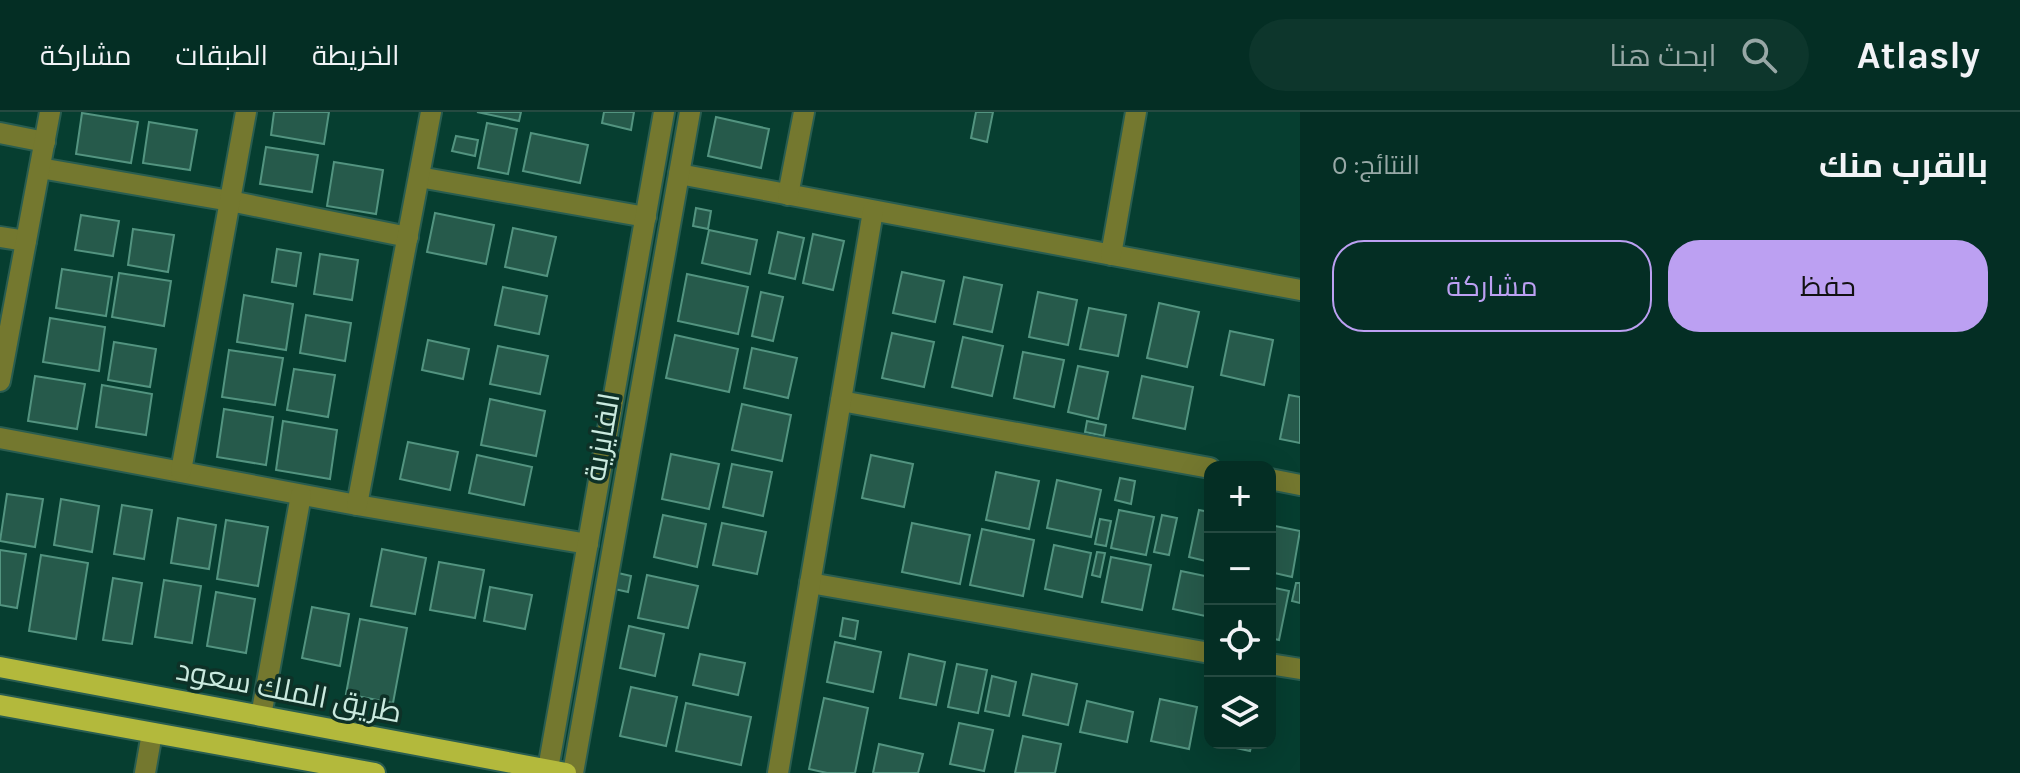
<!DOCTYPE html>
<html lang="ar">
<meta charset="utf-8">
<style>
:root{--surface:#042e24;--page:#0d362c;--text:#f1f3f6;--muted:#97a8a6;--line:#254a41;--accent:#bca0f2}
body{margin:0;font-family:Karla,Cairo,sans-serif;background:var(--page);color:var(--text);direction:rtl}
.controls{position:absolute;right:24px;bottom:24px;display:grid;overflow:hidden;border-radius:16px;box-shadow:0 8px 32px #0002}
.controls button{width:72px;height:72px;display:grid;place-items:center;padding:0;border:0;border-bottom:2px solid var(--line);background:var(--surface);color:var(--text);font:40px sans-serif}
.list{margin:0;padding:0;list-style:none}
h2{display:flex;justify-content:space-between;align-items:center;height:104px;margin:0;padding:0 32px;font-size:34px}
h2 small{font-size:26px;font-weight:400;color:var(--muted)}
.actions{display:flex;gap:16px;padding:24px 32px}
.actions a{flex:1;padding:18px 0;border:2px solid var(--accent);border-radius:32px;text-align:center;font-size:28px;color:var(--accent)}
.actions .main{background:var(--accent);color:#111}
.icon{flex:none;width:44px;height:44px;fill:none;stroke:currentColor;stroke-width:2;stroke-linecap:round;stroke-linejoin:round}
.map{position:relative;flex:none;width:1300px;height:661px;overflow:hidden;direction:ltr}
header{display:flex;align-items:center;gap:48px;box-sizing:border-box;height:112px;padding:0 40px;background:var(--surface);border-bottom:2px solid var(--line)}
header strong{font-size:38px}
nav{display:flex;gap:44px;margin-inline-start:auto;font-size:28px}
.search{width:560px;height:72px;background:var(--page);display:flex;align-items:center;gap:20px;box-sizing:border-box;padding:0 28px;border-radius:44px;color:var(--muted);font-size:30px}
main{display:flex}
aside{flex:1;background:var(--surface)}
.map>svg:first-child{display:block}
.building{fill:#265a4b;stroke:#539480;stroke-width:2}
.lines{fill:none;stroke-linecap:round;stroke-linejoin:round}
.minor-casing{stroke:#295d50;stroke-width:24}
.major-casing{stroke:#295d50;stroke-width:24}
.minor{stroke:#74782f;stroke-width:20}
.major{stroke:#b3b93c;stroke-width:20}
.labels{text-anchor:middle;stroke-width:7;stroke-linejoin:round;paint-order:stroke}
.street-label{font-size:30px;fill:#caeadf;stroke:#0e3127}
</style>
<header>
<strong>Atlasly</strong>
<div class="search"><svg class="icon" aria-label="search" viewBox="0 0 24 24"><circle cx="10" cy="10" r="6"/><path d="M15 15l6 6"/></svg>ابحث هنا</div>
<nav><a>الخريطة</a><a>الطبقات</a><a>مشاركة</a></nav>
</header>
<main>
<aside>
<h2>بالقرب منك<small>النتائج: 0</small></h2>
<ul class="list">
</ul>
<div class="actions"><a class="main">حفظ</a><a>مشاركة</a></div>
</aside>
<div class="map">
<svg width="1300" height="661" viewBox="0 0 1300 661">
<rect width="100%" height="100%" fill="#063e30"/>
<!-- building -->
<g class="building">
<polygon points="274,0 329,0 324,32 271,23"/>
<polygon points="477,0 521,0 519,9"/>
<polygon points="604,0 634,0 631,18 602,11"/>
<polygon points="976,0 993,0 987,30 971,26"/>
<polygon points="82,1 138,10 131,51 76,42"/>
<polygon points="716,5 769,17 761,56 708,44"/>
<polygon points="149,10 197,18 190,58 143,51"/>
<polygon points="487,11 517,17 508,62 478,56"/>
<polygon points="531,21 588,33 580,71 523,59"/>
<polygon points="456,24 478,28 475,44 452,39"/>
<polygon points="266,35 318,43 312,80 260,72"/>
<polygon points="334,50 383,58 376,102 327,94"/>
<polygon points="696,96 711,99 708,117 693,114"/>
<polygon points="435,101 494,113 486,152 427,140"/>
<polygon points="81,103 119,109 113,144 75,138"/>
<polygon points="513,116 556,125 547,164 505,155"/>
<polygon points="133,117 174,123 168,160 128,153"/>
<polygon points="709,118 757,128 750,162 702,151"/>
<polygon points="778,120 804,126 795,167 769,161"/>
<polygon points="813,122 844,129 833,178 803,171"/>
<polygon points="277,137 301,141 296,174 272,170"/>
<polygon points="320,142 358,148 352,188 314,182"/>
<polygon points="62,157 112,165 106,204 56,196"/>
<polygon points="902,160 944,169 935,210 893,201"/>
<polygon points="119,161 171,169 164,214 112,205"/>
<polygon points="687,162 748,175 738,222 678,209"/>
<polygon points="964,165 1002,173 992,220 954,212"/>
<polygon points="503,175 547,184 539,222 495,213"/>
<polygon points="761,180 783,185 773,229 752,224"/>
<polygon points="1038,180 1077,188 1068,233 1029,225"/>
<polygon points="244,183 293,192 286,238 237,230"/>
<polygon points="1159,191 1199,200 1187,255 1147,246"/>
<polygon points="1089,196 1126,203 1118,244 1080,237"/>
<polygon points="306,203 351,211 345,249 300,241"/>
<polygon points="50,206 105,215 99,259 43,250"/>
<polygon points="1230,219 1273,228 1264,273 1221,263"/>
<polygon points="892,221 934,230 924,275 882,266"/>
<polygon points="675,223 738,237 729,280 666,266"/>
<polygon points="963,225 1003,234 992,284 952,275"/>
<polygon points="428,228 469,237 463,267 422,258"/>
<polygon points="114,230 156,237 150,275 108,268"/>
<polygon points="498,234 548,244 540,282 490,272"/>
<polygon points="752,236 797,246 788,286 744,276"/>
<polygon points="229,238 283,246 275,293 222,285"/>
<polygon points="1023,240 1064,248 1054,295 1014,286"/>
<polygon points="1078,254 1108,260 1098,307 1068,300"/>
<polygon points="294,257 335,263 328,305 287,298"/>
<polygon points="35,264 85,272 77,317 28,309"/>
<polygon points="1142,264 1193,275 1185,317 1133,306"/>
<polygon points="102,273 152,282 146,323 96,315"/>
<polygon points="1289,283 1300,285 1300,331 1280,327"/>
<polygon points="490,287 545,299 536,344 481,333"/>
<polygon points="742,292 791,303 782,349 732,338"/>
<polygon points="224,297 273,305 266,353 217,345"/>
<polygon points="283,309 337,318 330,367 276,358"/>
<polygon points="1087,309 1106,313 1104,324 1085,320"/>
<polygon points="408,330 458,340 450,378 400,367"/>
<polygon points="671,342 719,352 709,397 662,387"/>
<polygon points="477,343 532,355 524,393 469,381"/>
<polygon points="871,343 913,352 904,395 862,386"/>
<polygon points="732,352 772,360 763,404 723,395"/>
<polygon points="996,360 1039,369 1029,417 986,408"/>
<polygon points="1120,366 1135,369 1131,392 1115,388"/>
<polygon points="1057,368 1101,378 1091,425 1047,416"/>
<polygon points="7,382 43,387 35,435 0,429"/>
<polygon points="61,387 99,394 92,440 54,433"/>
<polygon points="122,393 152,398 144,447 114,442"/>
<polygon points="1119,398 1154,405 1146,443 1111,436"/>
<polygon points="1199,398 1210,400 1210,450 1189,445"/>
<polygon points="663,403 706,412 697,455 654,445"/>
<polygon points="1162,403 1177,406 1169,443 1154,440"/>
<polygon points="178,406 216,413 209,457 171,451"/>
<polygon points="1100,407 1111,409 1106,434 1095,432"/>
<polygon points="226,408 268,415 258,474 217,467"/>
<polygon points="722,411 766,420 757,462 713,453"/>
<polygon points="912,411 970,423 960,472 902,460"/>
<polygon points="1270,413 1300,419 1292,465 1270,460"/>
<polygon points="982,417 1034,428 1023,484 970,473"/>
<polygon points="1054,433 1091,441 1082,485 1045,477"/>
<polygon points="382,437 426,446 415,502 371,494"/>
<polygon points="0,438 26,442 17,496 0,493"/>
<polygon points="1097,440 1105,441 1100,465 1092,463"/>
<polygon points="41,443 88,451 76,527 29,519"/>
<polygon points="1111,445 1151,453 1142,498 1102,490"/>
<polygon points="439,450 484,458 475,506 430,498"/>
<polygon points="1181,459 1210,465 1210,505 1173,497"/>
<polygon points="614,460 631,464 628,480 610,476"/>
<polygon points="647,463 698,474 688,516 638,506"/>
<polygon points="113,466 142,471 132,532 103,528"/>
<polygon points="164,468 201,474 192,531 155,525"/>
<polygon points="1296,471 1300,471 1300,491 1292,489"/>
<polygon points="490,475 532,483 525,517 484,509"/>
<polygon points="1270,475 1289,479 1279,528 1270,526"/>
<polygon points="216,480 255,487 246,541 207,534"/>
<polygon points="312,495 349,502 340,554 302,546"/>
<polygon points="843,506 858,509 855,527 840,524"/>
<polygon points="360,507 407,516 393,591 346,582"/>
<polygon points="629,514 664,522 655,564 620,556"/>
<polygon points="835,530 881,540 873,580 827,570"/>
<polygon points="700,542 745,551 738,583 693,573"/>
<polygon points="909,542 945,550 936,593 900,586"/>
<polygon points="957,552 987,558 978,601 948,595"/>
<polygon points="1032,562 1077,572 1068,613 1023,603"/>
<polygon points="992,564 1016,570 1009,604 985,599"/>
<polygon points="631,575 677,585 666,634 620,624"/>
<polygon points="824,586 868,596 855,661 827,661 809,657"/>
<polygon points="1160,587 1197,595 1189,637 1151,629"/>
<polygon points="1087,589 1133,600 1127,630 1080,620"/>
<polygon points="686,591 751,605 741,653 676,639"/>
<polygon points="959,611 993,618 984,659 950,652"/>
<polygon points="1023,624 1061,632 1055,661 1015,661"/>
<polygon points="1213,631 1252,631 1250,639"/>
<polygon points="879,632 923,642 918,661 873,661"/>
</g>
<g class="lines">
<defs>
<g id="minor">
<polyline points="0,21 45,30"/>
<polyline points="40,56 230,89 408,125"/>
<polyline points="679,62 1300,178"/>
<polyline points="419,65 646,105"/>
<polyline points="788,83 804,0"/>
<polyline points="0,125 26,129"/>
<polyline points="1111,143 1136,0"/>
<polyline points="0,269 50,0"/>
<polyline points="841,289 1210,356"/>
<polyline points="0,326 357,393 588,432"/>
<polyline points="181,359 246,0"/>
<polyline points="1270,367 1300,373"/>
<polyline points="357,393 431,0"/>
<polyline points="810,471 1210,541"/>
<polyline points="1270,552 1300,557"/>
<polyline points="261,604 301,383"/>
<polyline points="548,657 664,0"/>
<polyline points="145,661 152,621"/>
<polyline points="573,661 690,0"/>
<polyline points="778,661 873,99"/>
</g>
<g id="major">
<polyline points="0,555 566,661"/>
<polyline points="0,593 375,661"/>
</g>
</defs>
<!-- minor casing -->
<use href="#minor" class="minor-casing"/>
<!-- major casing -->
<use href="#major" class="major-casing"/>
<!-- minor -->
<use href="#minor" class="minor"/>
<!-- major -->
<use href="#major" class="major"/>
</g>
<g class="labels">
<!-- street labels -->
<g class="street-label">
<text transform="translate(602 325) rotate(-80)" y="10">الفايزية</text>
<text transform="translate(289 579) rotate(11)" y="10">طريق الملك سعود</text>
</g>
</g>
</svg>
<div class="controls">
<button>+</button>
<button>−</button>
<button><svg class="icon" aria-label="locate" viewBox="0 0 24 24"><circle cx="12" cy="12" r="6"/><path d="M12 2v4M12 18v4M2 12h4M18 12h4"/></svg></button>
<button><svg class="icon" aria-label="layers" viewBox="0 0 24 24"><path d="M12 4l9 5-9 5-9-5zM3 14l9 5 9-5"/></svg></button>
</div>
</div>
</main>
